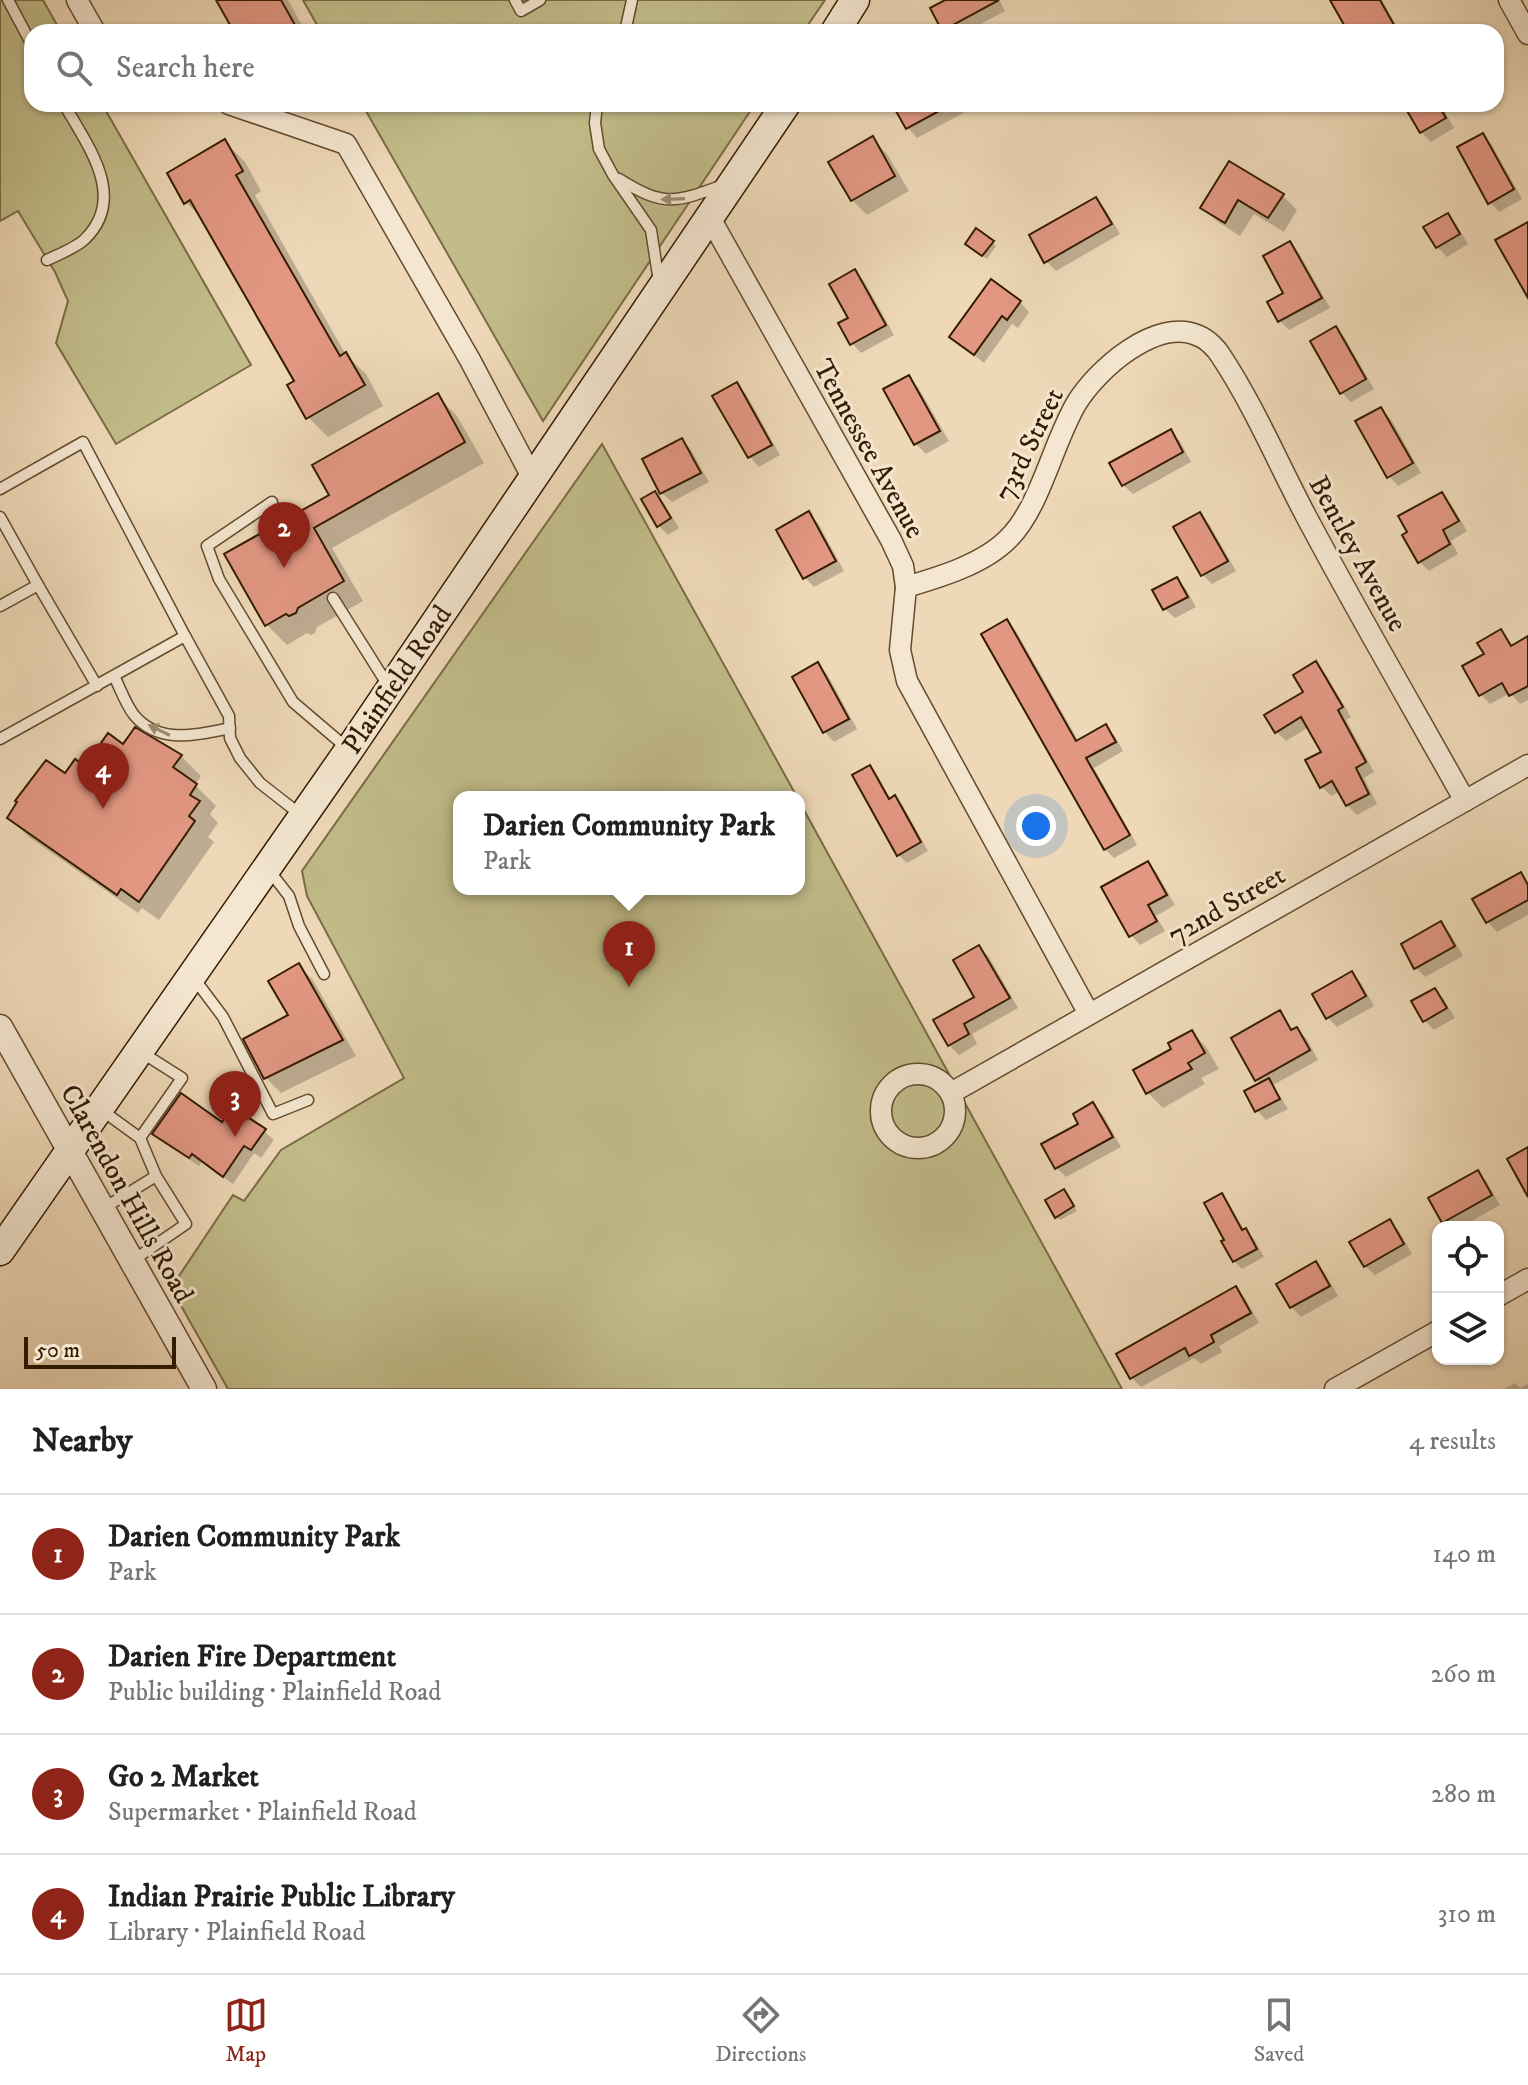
<!DOCTYPE html>
<meta charset="utf-8">
<style>
:root{--surface:#fff;--page:#f2f2f2;--text:#202124;--muted:#757577;--line:#e0e0e0;--accent:#8f2418}
body{margin:0;font-family:"IM FELL DW Pica",serif;background:var(--page);color:var(--text)}
.controls{position:absolute;right:24px;bottom:24px;display:grid;overflow:hidden;border-radius:16px;box-shadow:0 2px 6px #0004}
.controls button{width:72px;height:72px;display:grid;place-items:center;padding:0;border:0;border-bottom:2px solid var(--line);background:var(--surface);color:var(--text);font:40px sans-serif}
.scale{position:absolute;left:24px;bottom:20px;width:152px;box-sizing:border-box;padding-left:8px;border:4px solid #341c00;border-top:0;font-size:22px;line-height:28px;white-space:nowrap;color:#341c00;-webkit-text-stroke:6px #f4e6d0;paint-order:stroke}
.you{position:absolute;left:1036px;top:826px;width:28px;height:28px;margin:-20px;border:6px solid #fff;border-radius:50%;background:#1a73e8;box-shadow:0 0 0 12px #1a73e833}
.badge{display:grid;place-items:center;width:52px;height:52px;border-radius:50%;background:var(--accent);color:#fff;font-size:26px;font-weight:700}
.pin{position:absolute;translate:-50% -66px;filter:drop-shadow(0 2px 4px #0008)}
.pin::after{content:'';position:absolute;top:42px;width:28px;height:24px;background:inherit;clip-path:polygon(0 0,100% 0,50% 100%)}
.popup{position:absolute;left:453px;top:791px;width:352px;height:104px;box-sizing:border-box;display:grid;place-content:center;border-radius:16px;background:var(--surface);filter:drop-shadow(0 2px 6px #0005);font-size:26px;white-space:nowrap;color:var(--muted)}
.popup b{font-size:30px;color:var(--text)}
.popup::after{content:'';position:absolute;left:50%;top:100%;margin-left:-16px;border:16px solid transparent;border-top-color:var(--surface)}
.list{margin:0;padding:0;list-style:none}
h2{display:flex;justify-content:space-between;align-items:center;height:104px;margin:0;padding:0 32px;font-size:34px}
h2 small{font-size:26px;font-weight:400;color:var(--muted)}
.list li{display:grid;grid-template-columns:52px 1fr auto;gap:24px;align-items:center;box-sizing:border-box;height:120px;padding:0 32px;border-top:2px solid var(--line)}
.list b{display:block;font-size:30px;white-space:nowrap}
.list p{margin:0;font-size:26px;white-space:nowrap;color:var(--muted)}
.list em{font-size:26px;font-style:normal;color:var(--muted)}
.icon{flex:none;width:44px;height:44px;fill:none;stroke:currentColor;stroke-width:2;stroke-linecap:round;stroke-linejoin:round}
.map{position:relative;flex:none;width:1528px;height:1389px;overflow:hidden}
.search{position:absolute;background:var(--surface);box-shadow:0 2px 6px #0004;left:24px;right:24px;top:24px;height:88px;display:flex;align-items:center;gap:20px;box-sizing:border-box;padding:0 28px;border-radius:24px;color:var(--muted);font-size:30px}
.sheet{height:584px;background:var(--surface)}
nav{display:flex;justify-content:space-around;align-items:center;box-sizing:border-box;height:112px;border-top:2px solid var(--line);background:var(--surface);font-size:22px;color:var(--muted)}
nav a{display:grid;justify-items:center;gap:4px}
nav .on{color:var(--accent)}
.map>svg:first-child{display:block}
.green{fill:#c1bc89;stroke:#7a6c44;stroke-width:2}
.shadow{fill:#0003}
.building{fill:#e29783;stroke:#341c00;stroke-width:2}
.lines{fill:none;stroke-linecap:round;stroke-linejoin:round}
.service-casing{stroke:#624b2e;stroke-width:13}
.minor-casing{stroke:#624b2e;stroke-width:23}
.tertiary-casing{stroke:#624b2e;stroke-width:27}
.secondary-casing{stroke:#341c00;stroke-width:31}
.service{stroke:#f4e6d0;stroke-width:10}
.minor{stroke:#f4e6d0;stroke-width:20}
.tertiary{stroke:#f4e6d0;stroke-width:24}
.secondary{stroke:#f4e6d0;stroke-width:28}
.oneway{fill:#9e8b72}
.labels{text-anchor:middle;stroke-width:6;stroke-linejoin:round;paint-order:stroke}
.street-label{font-size:28px;fill:#341c00;stroke:#f4e6d0}
</style>
<div class="map">
<svg width="1528" height="1389" viewBox="0 0 1528 1389">
<rect width="100%" height="100%" fill="#eed8b7"/>
<filter id="stains"><feTurbulence type="fractalNoise" baseFrequency=".0025" numOctaves="4"/><feColorMatrix values="0 0 0 0 .2 0 0 0 0 .09 0 0 0 0 .02 0 0 0 .5 -.17"/></filter>
<radialGradient id="worn" r=".72"><stop offset=".6" stop-color="#630" stop-opacity="0"/><stop offset="1" stop-color="#630" stop-opacity=".3"/></radialGradient>
<!-- green -->
<g class="green">
<polygon points="0,0 43,0 61,32 32,32 32,104 102,104 251,365 116,444 56,343 68,301 55,272 18,211 0,221"/>
<polygon points="303,0 825,0 803,32 321,32"/>
<polygon points="362,104 755,104 543,421"/>
<polygon points="602,444 797,797 459,797 459,889 799,889 799,801 1122,1389 228,1389 171,1288 233,1195 244,1201 281,1150 404,1078 307,896 302,871"/>
</g>
<!-- shadow -->
<g class="shadow">
<polygon points="218,0 288,0 306,32 236,32"/>
<polygon points="949,0 999,0 1005,11 966,32 946,32 944,30"/>
<polygon points="1332,0 1382,0 1400,32 1349,32"/>
<polygon points="895,104 961,104 965,112 917,138 908,128"/>
<polygon points="1405,104 1440,104 1454,128 1431,142 1421,132"/>
<polygon points="1482,135 1492,145 1522,199 1499,212 1490,202"/>
<polygon points="872,139 887,154 909,191 867,215 852,200"/>
<polygon points="225,142 245,162 261,191 255,195 346,355 366,374 383,406 328,437 308,417 296,382 204,221 186,202"/>
<polygon points="1230,164 1282,195 1297,210 1284,232 1254,214 1240,236 1218,222 1203,208"/>
<polygon points="1096,200 1105,209 1120,234 1056,271 1046,261"/>
<polygon points="1448,215 1457,225 1468,244 1447,257 1437,247"/>
<polygon points="992,242 996,246 987,259 971,248"/>
<polygon points="1289,243 1299,253 1330,308 1289,330 1280,321"/>
<polygon points="854,271 864,281 894,335 861,353 852,343 850,319"/>
<polygon points="1020,302 1029,312 1018,328 1012,324 984,363 951,337"/>
<polygon points="1336,328 1345,338 1374,389 1351,402 1342,393"/>
<polygon points="908,377 918,387 949,441 926,454 916,444 886,390"/>
<polygon points="736,384 746,394 780,455 759,467 750,457 715,396"/>
<polygon points="437,396 457,416 484,463 332,548 363,601 317,627 315,633 311,635 307,633 287,645 267,625 227,555 331,495"/>
<polygon points="1381,409 1391,419 1421,473 1398,486 1389,476"/>
<polygon points="1170,432 1180,441 1191,462 1133,494 1123,485"/>
<polygon points="682,440 691,450 709,482 672,502 662,493"/>
<polygon points="655,494 664,503 679,528 668,535 658,525"/>
<polygon points="1441,494 1451,504 1467,531 1451,541 1458,554 1429,571 1419,561"/>
<polygon points="808,514 818,523 844,571 814,587 805,578"/>
<polygon points="1199,514 1209,524 1236,571 1212,584 1203,575"/>
<polygon points="1176,579 1186,589 1196,607 1175,618 1165,609"/>
<polygon points="1007,622 1016,631 1079,742 1105,727 1115,736 1123,751 1094,768 1137,845 1114,858 1105,849"/>
<polygon points="1501,631 1513,646 1528,638 1528,700 1520,704 1510,693 1490,704 1480,694 1487,655"/>
<polygon points="1315,664 1325,673 1351,717 1346,720 1374,772 1364,778 1377,804 1357,815 1347,805 1340,791 1331,796 1321,786 1323,753 1309,727 1286,741 1276,731 1305,692"/>
<polygon points="817,665 827,674 857,729 834,742 825,732 794,678"/>
<polygon points="124,746 181,756 201,776 195,785 216,806 210,814 218,823 208,837 214,842 159,920 142,908 138,913 29,837 9,818 66,776 85,769"/>
<polygon points="869,767 878,776 891,800 894,798 903,806 928,851 907,863 898,854"/>
<polygon points="1148,863 1157,873 1175,905 1156,916 1165,931 1140,945 1131,935"/>
<polygon points="1520,874 1528,882 1528,915 1497,932 1488,922 1475,900"/>
<polygon points="1441,924 1450,933 1463,956 1425,977 1416,968"/>
<polygon points="979,948 989,957 1018,1008 972,1034 977,1044 959,1055 949,1045 936,1021 977,997"/>
<polygon points="299,966 313,980 356,1056 281,1093 266,1078 246,1039 290,1016"/>
<polygon points="1352,974 1361,983 1374,1006 1337,1027 1327,1017"/>
<polygon points="1434,990 1444,1000 1455,1018 1434,1030 1424,1020"/>
<polygon points="1279,1013 1294,1031 1297,1029 1307,1039 1318,1060 1273,1085 1288,1109 1266,1120 1257,1110 1261,1084 1257,1080"/>
<polygon points="1192,1032 1206,1047 1219,1069 1201,1078 1205,1084 1163,1108 1148,1093 1174,1050"/>
<polygon points="1093,1105 1103,1115 1121,1147 1066,1177 1057,1168"/>
<polygon points="222,1124 264,1131 274,1140 261,1158 254,1153 233,1184 202,1161 199,1166 164,1143 155,1134"/>
<polygon points="1477,1173 1487,1182 1500,1205 1461,1227 1448,1227 1443,1222"/>
<polygon points="1068,1195 1077,1211 1060,1220 1056,1216"/>
<polygon points="1221,1196 1229,1204 1245,1231 1254,1239 1264,1257 1242,1269 1234,1261"/>
<polygon points="1390,1222 1399,1231 1412,1254 1375,1275 1365,1266"/>
<polygon points="1316,1263 1325,1273 1338,1296 1301,1317 1291,1307"/>
<polygon points="1236,1289 1245,1298 1259,1323 1219,1346 1222,1352 1201,1364 1194,1358 1141,1387 1132,1378"/>
<polygon points="1515,1383 1520,1388 1528,1384 1528,1389 1504,1389"/>
</g>
<!-- building -->
<g class="building">
<polygon points="216,0 281,0 299,32 234,32"/>
<polygon points="945,0 999,0 942,31 930,8"/>
<polygon points="1330,0 1380,0 1398,32 1348,32"/>
<polygon points="892,104 952,104 906,129"/>
<polygon points="1403,104 1438,104 1446,118 1420,133"/>
<polygon points="1483,133 1514,189 1488,204 1457,147"/>
<polygon points="873,136 895,176 851,201 828,162"/>
<polygon points="225,139 243,171 236,175 340,356 346,352 365,385 306,419 287,385 294,381 190,200 184,204 167,173"/>
<polygon points="1229,161 1284,194 1268,218 1238,200 1225,223 1200,208"/>
<polygon points="1096,197 1112,224 1044,263 1029,235"/>
<polygon points="1448,213 1460,234 1436,248 1423,227"/>
<polygon points="1528,222 1528,298 1495,240"/>
<polygon points="976,228 994,241 982,256 965,244"/>
<polygon points="1290,241 1322,298 1278,322 1267,302 1283,293 1263,256"/>
<polygon points="855,269 886,325 850,345 838,323 848,318 829,284"/>
<polygon points="991,279 1021,301 1007,320 1002,316 974,355 949,337"/>
<polygon points="1336,326 1366,379 1340,394 1310,341"/>
<polygon points="909,375 940,431 914,445 883,389"/>
<polygon points="737,382 772,445 748,458 712,396"/>
<polygon points="438,393 465,442 314,528 344,581 298,608 296,613 289,616 286,614 265,626 224,554 329,495 312,465"/>
<polygon points="1381,407 1413,463 1387,478 1355,421"/>
<polygon points="1171,429 1183,452 1122,486 1109,463"/>
<polygon points="682,438 701,473 660,494 642,459"/>
<polygon points="655,491 671,518 657,527 641,499"/>
<polygon points="1442,492 1459,521 1443,530 1450,544 1418,563 1402,535 1407,532 1398,516"/>
<polygon points="809,511 836,561 803,579 776,530"/>
<polygon points="1200,512 1228,561 1201,576 1173,527"/>
<polygon points="1177,577 1188,597 1163,610 1152,590"/>
<polygon points="1007,619 1076,741 1106,724 1116,742 1086,758 1130,835 1104,850 981,634"/>
<polygon points="1501,629 1511,646 1528,636 1528,686 1509,696 1502,683 1479,696 1462,666 1484,654 1477,643"/>
<polygon points="1316,661 1343,707 1338,710 1366,762 1356,768 1369,794 1346,806 1332,781 1320,788 1305,760 1321,752 1301,717 1275,733 1264,715 1303,692 1293,675"/>
<polygon points="818,662 849,719 823,733 792,677"/>
<polygon points="135,727 182,755 173,767 197,784 190,795 200,801 189,816 195,821 139,902 121,889 117,895 7,818 17,802 15,801 46,760 65,773 75,759 85,766 108,733 123,744"/>
<polygon points="870,765 889,799 895,795 921,842 897,856 852,775"/>
<polygon points="1148,861 1167,895 1148,905 1157,921 1129,937 1101,887"/>
<polygon points="1521,872 1528,885 1528,900 1486,923 1472,899"/>
<polygon points="1441,921 1455,946 1414,969 1401,944"/>
<polygon points="979,945 1010,998 964,1024 969,1034 948,1046 933,1020 974,997 953,960"/>
<polygon points="299,963 343,1040 264,1079 243,1039 288,1015 268,981"/>
<polygon points="1352,971 1366,996 1326,1019 1312,994"/>
<polygon points="1435,988 1447,1008 1423,1022 1411,1001"/>
<polygon points="1280,1010 1291,1030 1297,1027 1310,1050 1255,1081 1231,1038"/>
<polygon points="1192,1030 1205,1053 1188,1063 1192,1069 1146,1094 1133,1070 1171,1049 1168,1043"/>
<polygon points="1269,1078 1280,1099 1255,1112 1244,1091"/>
<polygon points="181,1093 222,1122 232,1107 266,1129 251,1150 244,1146 223,1177 192,1154 189,1158 152,1134"/>
<polygon points="1093,1102 1113,1137 1055,1169 1041,1144 1078,1124 1073,1114"/>
<polygon points="1528,1147 1528,1197 1507,1159"/>
<polygon points="1478,1170 1492,1195 1442,1223 1428,1198"/>
<polygon points="1064,1189 1074,1206 1055,1218 1045,1200"/>
<polygon points="1222,1193 1242,1230 1246,1228 1257,1249 1233,1262 1221,1241 1224,1240 1204,1203"/>
<polygon points="1390,1219 1404,1244 1364,1267 1349,1242"/>
<polygon points="1316,1261 1330,1286 1290,1308 1276,1284"/>
<polygon points="1236,1286 1251,1313 1211,1335 1214,1342 1189,1356 1185,1348 1130,1379 1116,1354"/>
</g>
<g class="lines">
<defs>
<g id="service">
<polyline points="8,0 32,45"/>
<polyline points="515,0 521,11 540,0"/>
<polyline points="625,32 632,0"/>
<polyline points="597,104 595,123 599,149 613,175 651,230 659,282"/>
<path d="M 619,179 C 664,207 675,203 723,185"/>
<path d="M 47,260 C 59,254 76,248 85,239 C 128,197 87,145 64,104"/>
<polyline points="0,489 83,442 185,636"/>
<polyline points="272,502 207,546 219,579 293,702 347,748"/>
<polyline points="0,517 38,585"/>
<polyline points="333,598 389,687"/>
<polyline points="0,606 38,585 97,686"/>
<path d="M 114,676 C 120,688 126,705 134,715 C 159,745 197,735 230,728"/>
<polyline points="0,739 185,636 229,716 230,738 240,758 260,783 301,815"/>
<polyline points="268,869 289,896 299,926 324,974"/>
<polyline points="193,977 223,1017 273,1114 308,1100"/>
<polyline points="100,1109 140,1138 182,1078 141,1052"/>
<polyline points="104,1208 156,1176 140,1138"/>
<polyline points="132,1261 186,1224 156,1176"/>
</g>
<g id="minor">
<polyline points="77,0 95,32"/>
<polyline points="1509,0 1528,34"/>
<polyline points="229,104 346,144 470,360 532,477"/>
<polyline points="710,218 891,540 903,566 906,587 900,650 907,681 1089,1014"/>
<path d="M 906,587 C 940,577 984,564 1009,538 C 1040,507 1053,443 1076,404 C 1096,370 1157,316 1199,336 C 1207,339 1217,349 1221,356 C 1254,406 1278,463 1306,516 C 1357,612 1412,706 1465,801"/>
<circle cx="918" cy="1111" r="37"/>
<polyline points="951,1093 1528,765"/>
<polyline points="1498,1296 1528,1279"/>
<polyline points="1335,1389 1438,1331"/>
</g>
<polyline id="tertiary" points="0,1027 204,1389"/>
<g id="secondary">
<polyline points="835,32 855,0"/>
<polyline points="0,1251 349,750 786,104"/>
</g>
</defs>
<!-- service casing -->
<use href="#service" class="service-casing"/>
<!-- minor casing -->
<use href="#minor" class="minor-casing"/>
<!-- tertiary casing -->
<use href="#tertiary" class="tertiary-casing"/>
<!-- secondary casing -->
<use href="#secondary" class="secondary-casing"/>
<!-- service -->
<use href="#service" class="service"/>
<!-- minor -->
<use href="#minor" class="minor"/>
<!-- tertiary -->
<use href="#tertiary" class="tertiary"/>
<!-- secondary -->
<use href="#secondary" class="secondary"/>
</g>
<!-- one-way arrows -->
<defs><path id="oneway-solid" d="M-6-.8H1V-3.2L6.5 0L1 3.2V.8H-6Z" transform="scale(2)"/></defs>
<g class="oneway">
<use href="#oneway-solid" transform="translate(673 199) rotate(178)"/>
<use href="#oneway-solid" transform="translate(159 730) rotate(-154)"/>
</g>
<g class="labels">
<!-- street labels -->
<g class="street-label">
<text transform="translate(1028 444) rotate(-64)" y="10">73rd Street</text>
<text transform="translate(870 448) rotate(61)" y="10">Tennessee Avenue</text>
<text transform="translate(1359 553) rotate(61)" y="10">Bentley Avenue</text>
<text transform="translate(396 679) rotate(-56)" y="10">Plainfield Road</text>
<text transform="translate(1226 904) rotate(-30)" y="10">72nd Street</text>
<text transform="translate(128 1193) rotate(61)" y="10">Clarendon Hills Road</text>
</g>
</g>
<rect width="100%" height="100%" filter="url(#stains)"/>
<rect width="100%" height="100%" fill="url(#worn)"/>
</svg>
<div class="controls">
<button><svg class="icon" aria-label="locate" viewBox="0 0 24 24"><circle cx="12" cy="12" r="6"/><path d="M12 2v4M12 18v4M2 12h4M18 12h4"/></svg></button>
<button><svg class="icon" aria-label="layers" viewBox="0 0 24 24"><path d="M12 4l9 5-9 5-9-5zM3 14l9 5 9-5"/></svg></button>
</div>
<div class="scale">50 m</div>
<div class="you"></div>
<div class="pin badge" style="left:629px;top:987px">1</div>
<div class="popup"><b>Darien Community Park</b>Park</div>
<div class="pin badge" style="left:284px;top:568px">2</div>
<div class="pin badge" style="left:235px;top:1137px">3</div>
<div class="pin badge" style="left:103px;top:809px">4</div>
<div class="search"><svg class="icon" aria-label="search" viewBox="0 0 24 24"><circle cx="10" cy="10" r="6"/><path d="M15 15l6 6"/></svg>Search here</div>
</div>
<section class="sheet">
<h2>Nearby<small>4 results</small></h2>
<ul class="list">
<li><span class="badge">1</span><div><b>Darien Community Park</b><p>Park</p></div><em>140 m</em></li>
<li><span class="badge">2</span><div><b>Darien Fire Department</b><p>Public building · Plainfield Road</p></div><em>260 m</em></li>
<li><span class="badge">3</span><div><b>Go 2 Market</b><p>Supermarket · Plainfield Road</p></div><em>280 m</em></li>
<li><span class="badge">4</span><div><b>Indian Prairie Public Library</b><p>Library · Plainfield Road</p></div><em>310 m</em></li>
</ul>
</section>
<nav>
<a class="on"><svg class="icon" aria-label="map" viewBox="0 0 24 24"><path d="M3 6l6-2 6 2 6-2v14l-6 2-6-2-6 2zM9 4v14M15 6v14"/></svg>Map</a>
<a><svg class="icon" aria-label="directions" viewBox="0 0 24 24"><path d="M12 3l9 9-9 9-9-9zM9 14v-3h6M13 9l2 2-2 2"/></svg>Directions</a>
<a><svg class="icon" aria-label="saved" viewBox="0 0 24 24"><path d="M7 4h10v16l-5-4-5 4z"/></svg>Saved</a>
</nav>
